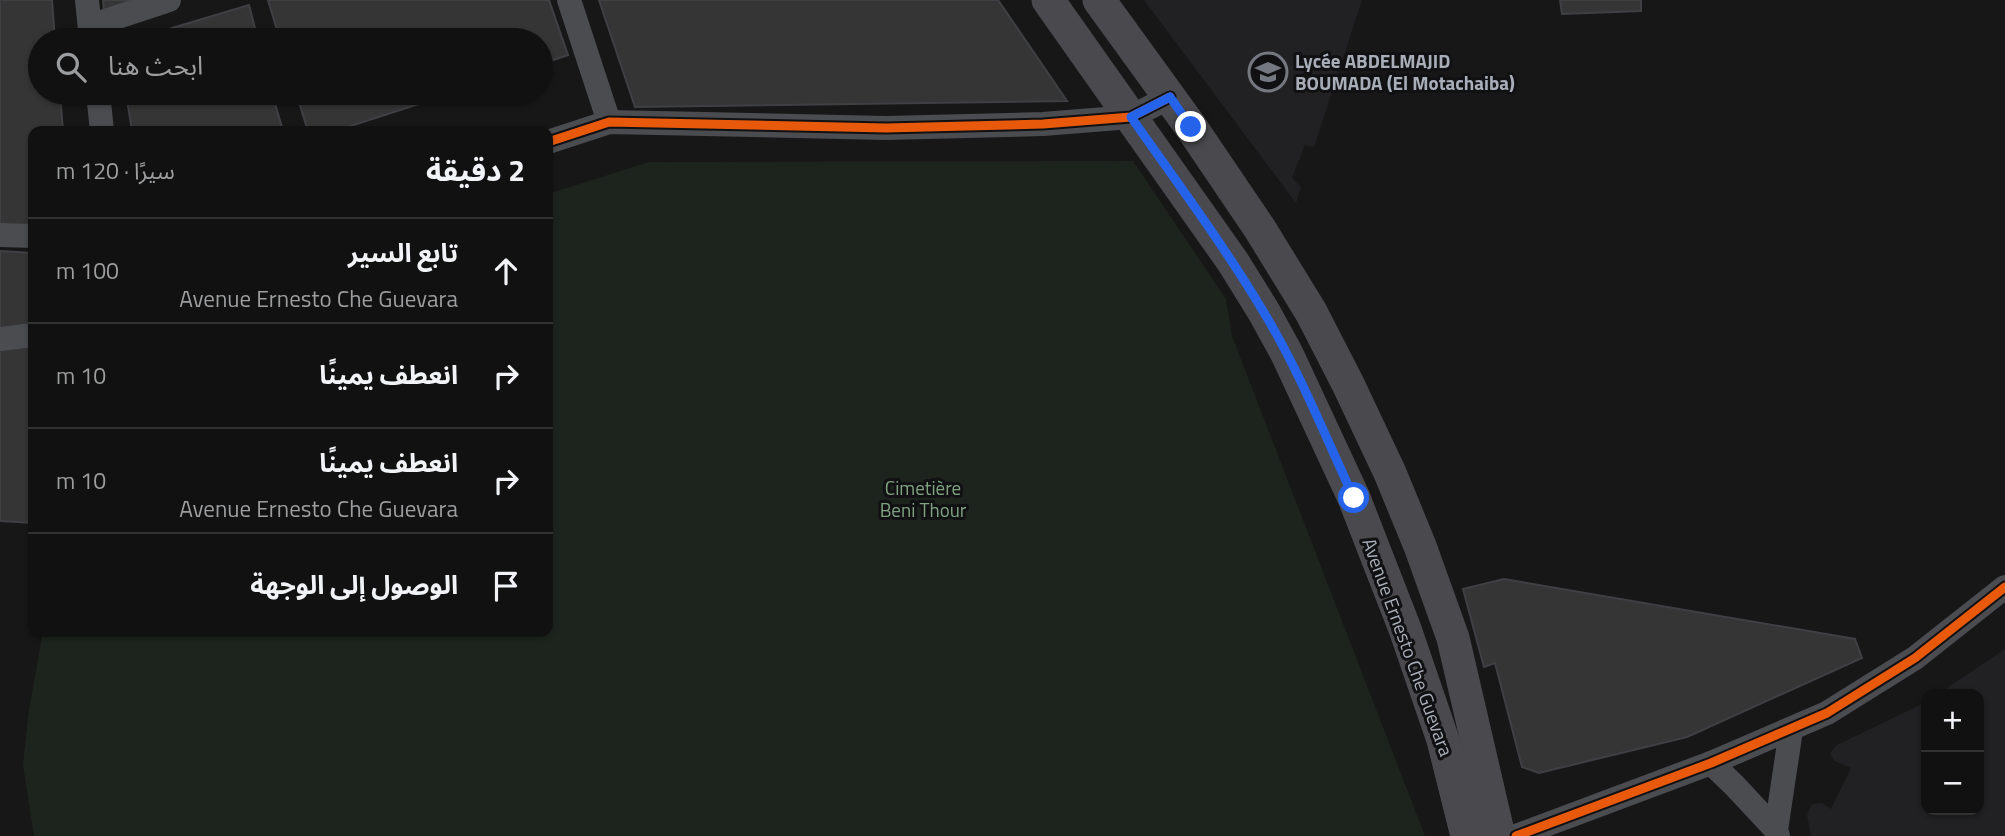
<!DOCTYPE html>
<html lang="ar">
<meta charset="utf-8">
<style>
:root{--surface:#111;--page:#1a1a1a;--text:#f1f3f6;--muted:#9c9d9f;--line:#303131}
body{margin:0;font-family:"Titillium Web","Noto Sans Arabic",sans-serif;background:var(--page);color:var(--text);direction:rtl}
.controls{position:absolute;right:21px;bottom:21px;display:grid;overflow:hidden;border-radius:14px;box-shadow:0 2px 5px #0004}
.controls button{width:63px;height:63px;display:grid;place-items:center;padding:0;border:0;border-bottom:2px solid var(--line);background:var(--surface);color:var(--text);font:35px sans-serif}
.stop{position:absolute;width:21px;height:21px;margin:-16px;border:5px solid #2563eb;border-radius:50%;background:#fff}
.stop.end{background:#2563eb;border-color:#fff;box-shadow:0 2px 7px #0008}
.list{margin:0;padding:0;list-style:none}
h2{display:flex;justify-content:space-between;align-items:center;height:91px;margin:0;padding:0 28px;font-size:30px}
h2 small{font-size:23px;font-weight:400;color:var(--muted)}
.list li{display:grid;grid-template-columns:46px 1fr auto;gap:21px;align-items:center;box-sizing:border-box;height:105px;padding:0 28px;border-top:2px solid var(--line)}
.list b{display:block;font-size:26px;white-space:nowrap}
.list p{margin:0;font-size:23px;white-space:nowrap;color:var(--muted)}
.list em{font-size:23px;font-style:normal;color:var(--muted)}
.icon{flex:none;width:38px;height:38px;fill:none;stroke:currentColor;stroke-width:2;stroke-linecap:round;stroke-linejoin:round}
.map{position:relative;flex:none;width:2005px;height:836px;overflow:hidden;direction:ltr}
.search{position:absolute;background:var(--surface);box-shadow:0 2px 5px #0004;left:28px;top:28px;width:525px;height:77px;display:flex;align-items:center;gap:18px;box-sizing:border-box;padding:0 24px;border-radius:38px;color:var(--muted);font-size:26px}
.panel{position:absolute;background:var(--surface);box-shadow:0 2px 5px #0004;left:28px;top:126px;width:525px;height:511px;border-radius:14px;direction:rtl}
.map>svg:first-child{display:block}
.built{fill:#212123}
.green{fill:#1d241e}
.building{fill:#353536;stroke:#3f4043;stroke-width:2}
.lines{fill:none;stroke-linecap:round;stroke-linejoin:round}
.minor{stroke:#4b4c50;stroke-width:24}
.secondary{stroke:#4a4a4e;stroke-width:33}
.cycleway-casing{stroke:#111113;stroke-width:13}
.cycleway{stroke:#e8590c;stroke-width:9}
.route{stroke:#2563eb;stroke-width:9}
.labels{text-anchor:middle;stroke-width:6;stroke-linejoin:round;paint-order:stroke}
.poi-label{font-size:19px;font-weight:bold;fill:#a8adb8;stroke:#111113;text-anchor:start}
.park-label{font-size:19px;fill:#7fa381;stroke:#111113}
.street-label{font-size:19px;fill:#a8adb8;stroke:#111113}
</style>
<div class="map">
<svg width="2005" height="836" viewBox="0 0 2005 836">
<rect width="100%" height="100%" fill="#171717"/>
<!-- built -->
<g class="built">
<polygon points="1144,0 1362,0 1314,147 1305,145 1292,178 1301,187 1296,203"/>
<polygon points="2005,649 2005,836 1811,836 1807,815 1812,804 1822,803 1831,809 1851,768 1834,761 1830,753 1837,745 1926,702 1926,810 1979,810 1979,694 1938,694"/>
</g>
<!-- green -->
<polygon class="green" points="1133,161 1226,299 1232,336 1425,836 34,836 23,765 29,709 43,632 548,632 548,194 649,162"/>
<!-- building -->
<g class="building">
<polygon points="0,0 52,0 55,40 40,40 40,93 60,93 63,131 33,131 33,228 0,227"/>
<polygon points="103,0 138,0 104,12"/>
<polygon points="268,0 549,0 568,55 541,64 541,40 280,40"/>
<polygon points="599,0 998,0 1067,101 635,107"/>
<polygon points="1560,0 1641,0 1641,11 1562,14"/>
<polygon points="249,5 258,40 132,40"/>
<polygon points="126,93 272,93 283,131 132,131"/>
<polygon points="296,93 453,93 335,131 308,131"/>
<polygon points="0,251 33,253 33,327 0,330"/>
<polygon points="33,346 33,523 0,521 0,349"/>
<polygon points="1504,579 1855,639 1862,658 1687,737 1539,773 1522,767 1495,663 1484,667 1463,589"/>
</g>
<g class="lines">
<!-- minor -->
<g class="minor">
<polyline points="87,0 91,40"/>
<polyline points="569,0 609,122"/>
<polyline points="90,26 169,0"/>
<polyline points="98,93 102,131"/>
<polyline points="548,142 609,122 886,128 1043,124 1131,117 1170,97"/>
<polyline points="0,235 33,236"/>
<polyline points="0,339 33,335"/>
<polyline points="1711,763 1734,785 1776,830"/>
<polyline points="1516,836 1711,763 1827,713 1915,658 2005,587"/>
<polyline points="1778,836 1776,830 1791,730"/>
</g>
<!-- secondary -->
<g class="secondary">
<polyline points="1048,0 1233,262 1264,312 1287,354 1354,498 1405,629 1443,740 1467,836"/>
<polyline points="1099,0 1191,127 1260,229 1311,312 1348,384 1390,473 1420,546 1453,638 1499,836"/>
</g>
<defs>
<g id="cycleway">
<polyline points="548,142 609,122 886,128 1043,124 1131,117 1170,97"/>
<polyline points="1516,836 1711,763 1827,713 1915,658 2005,587"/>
</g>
</defs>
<!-- cycleway casing -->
<use href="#cycleway" class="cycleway-casing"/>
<!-- cycleway -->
<use href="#cycleway" class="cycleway"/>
</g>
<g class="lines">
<!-- route -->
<path class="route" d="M 1191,127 L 1170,97 L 1131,117 C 1176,181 1223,244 1263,311 C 1299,370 1325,436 1354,498"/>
</g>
<!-- icons -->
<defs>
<symbol id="school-ring" viewBox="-11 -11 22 22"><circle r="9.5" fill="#111113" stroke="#757880" stroke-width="1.5"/><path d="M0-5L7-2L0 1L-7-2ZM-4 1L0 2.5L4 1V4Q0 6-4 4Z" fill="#757880"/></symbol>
</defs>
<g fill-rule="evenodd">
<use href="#school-ring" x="1246" y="50" width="44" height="44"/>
</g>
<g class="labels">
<!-- poi labels -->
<g class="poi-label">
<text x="1295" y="68">Lycée ABDELMAJID<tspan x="1295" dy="22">BOUMADA (El Motachaiba)</tspan></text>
</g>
<!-- park labels -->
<g class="park-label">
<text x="923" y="495">Cimetière<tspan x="923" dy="22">Beni Thour</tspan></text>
</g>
<!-- street labels -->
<g class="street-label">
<text transform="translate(1408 647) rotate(70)" y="7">Avenue Ernesto Che Guevara</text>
</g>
</g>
</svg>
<div class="controls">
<button>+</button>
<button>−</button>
</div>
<div class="stop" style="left:1354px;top:498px"></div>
<div class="stop end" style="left:1191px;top:127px"></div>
<div class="search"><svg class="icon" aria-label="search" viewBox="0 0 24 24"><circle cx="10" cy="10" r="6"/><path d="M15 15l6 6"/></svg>ابحث هنا</div>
<section class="panel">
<h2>2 دقيقة<small>سيرًا · 120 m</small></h2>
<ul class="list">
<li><svg class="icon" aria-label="ahead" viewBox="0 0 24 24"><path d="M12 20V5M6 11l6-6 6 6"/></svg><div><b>تابع السير</b><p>Avenue Ernesto Che Guevara</p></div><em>100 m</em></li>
<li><svg class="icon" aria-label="right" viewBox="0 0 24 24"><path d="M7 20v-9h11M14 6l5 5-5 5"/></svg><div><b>انعطف يمينًا</b></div><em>10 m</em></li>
<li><svg class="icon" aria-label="right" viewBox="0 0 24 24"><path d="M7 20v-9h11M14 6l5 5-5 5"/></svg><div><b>انعطف يمينًا</b><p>Avenue Ernesto Che Guevara</p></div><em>10 m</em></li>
<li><svg class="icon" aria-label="arrive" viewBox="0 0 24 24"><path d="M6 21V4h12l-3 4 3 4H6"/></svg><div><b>الوصول إلى الوجهة</b></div></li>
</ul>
</section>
</div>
